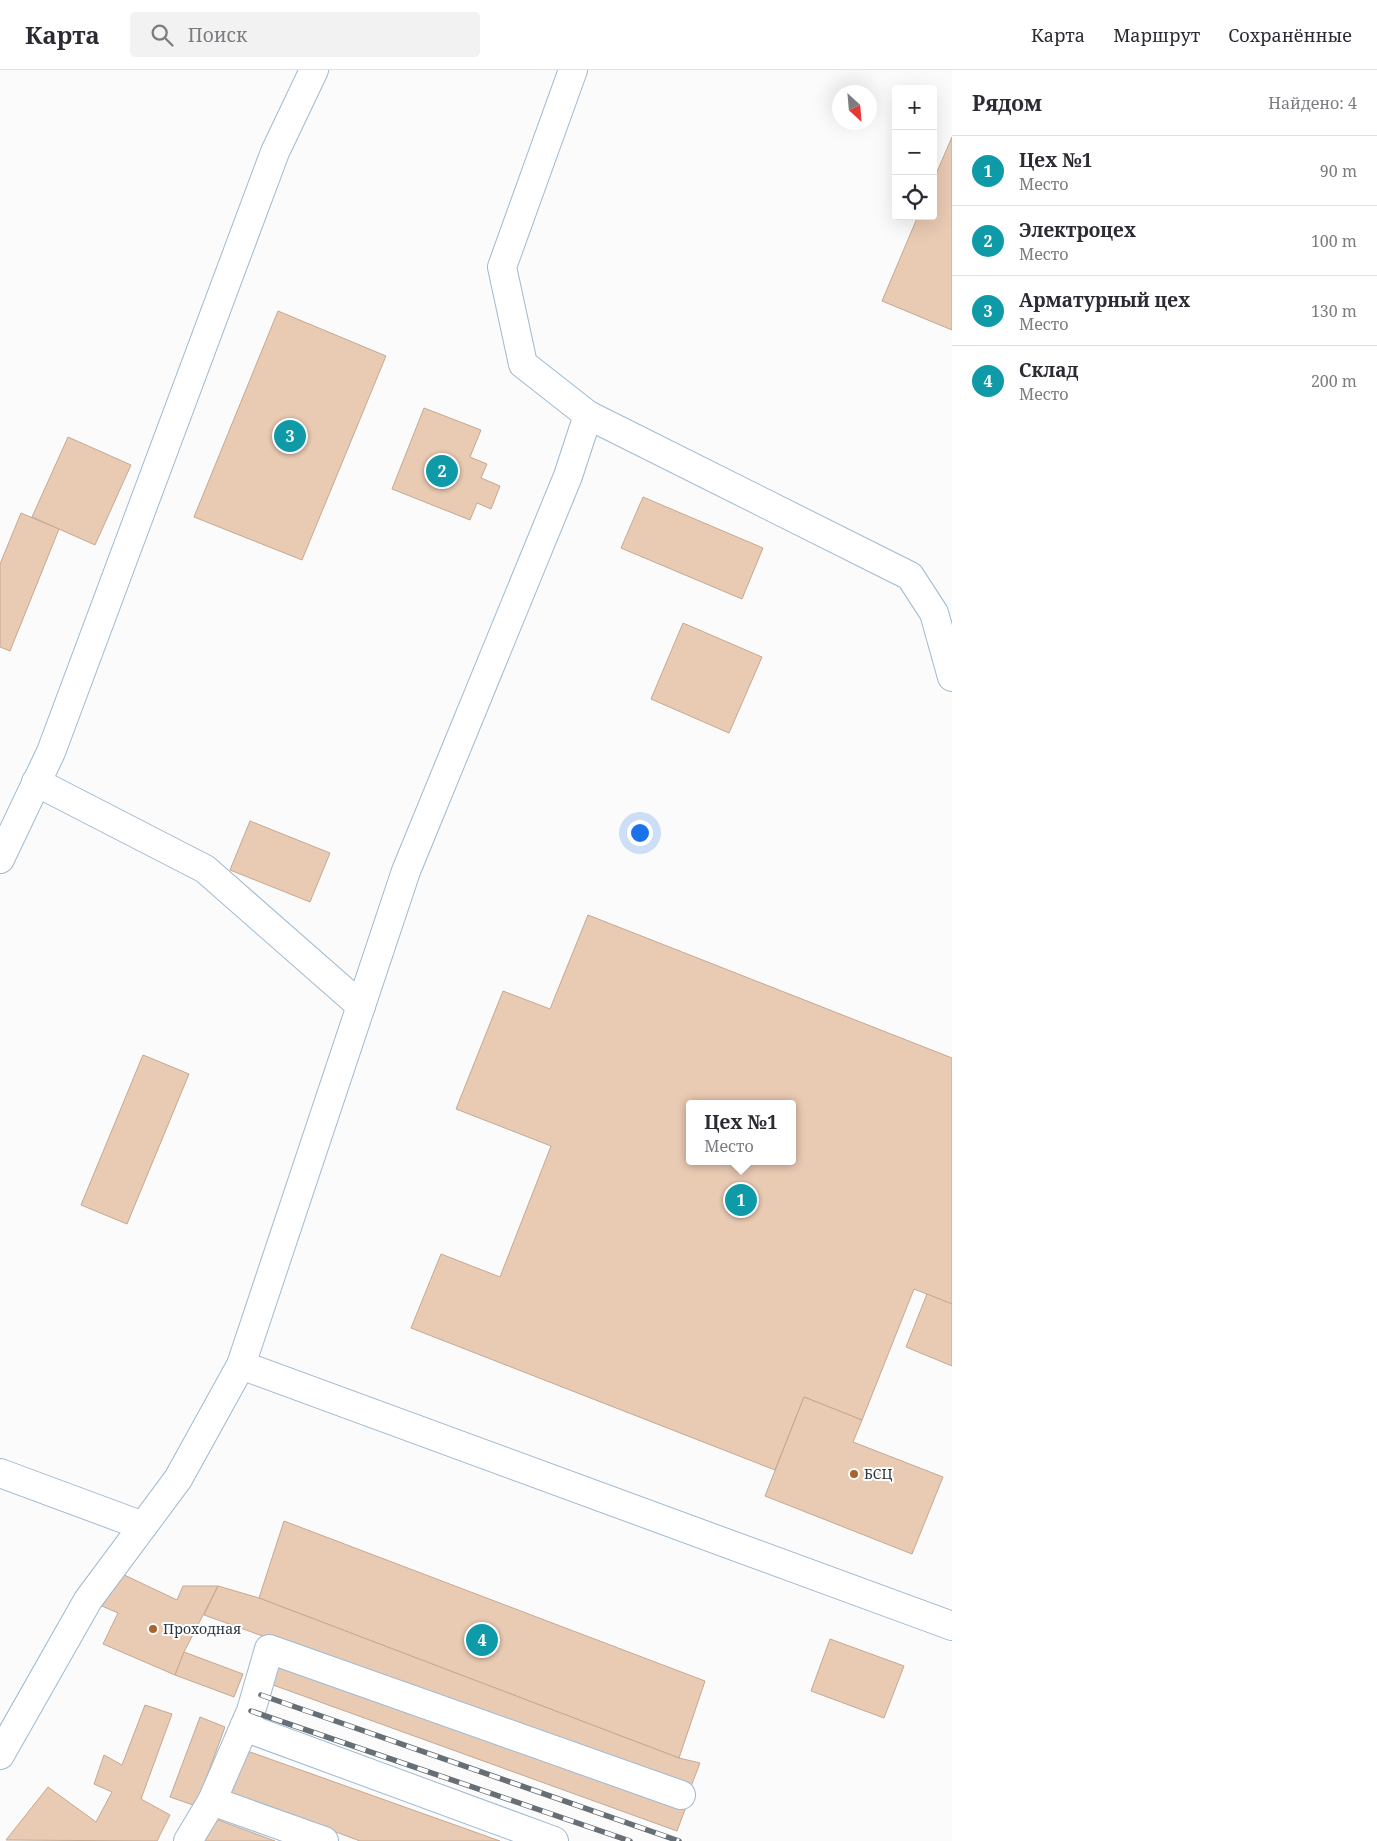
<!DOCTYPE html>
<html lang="ru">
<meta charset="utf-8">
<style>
:root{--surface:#fff;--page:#f2f2f3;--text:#2b2b33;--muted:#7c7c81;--line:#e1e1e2;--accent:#7c3aed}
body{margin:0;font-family:"Noto Serif",serif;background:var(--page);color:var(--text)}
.controls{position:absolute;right:15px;top:15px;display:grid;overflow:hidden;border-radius:5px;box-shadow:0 5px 20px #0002}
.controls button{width:45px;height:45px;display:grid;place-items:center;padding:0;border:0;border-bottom:1px solid var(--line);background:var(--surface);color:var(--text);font:25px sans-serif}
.compass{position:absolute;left:832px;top:15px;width:45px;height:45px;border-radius:50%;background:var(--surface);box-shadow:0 5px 20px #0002;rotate:154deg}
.you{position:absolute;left:639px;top:762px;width:18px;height:18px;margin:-12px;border:4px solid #fff;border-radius:50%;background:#1a73e8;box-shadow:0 0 0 8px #1a73e833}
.badge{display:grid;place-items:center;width:32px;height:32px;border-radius:50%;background:var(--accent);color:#fff;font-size:16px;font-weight:700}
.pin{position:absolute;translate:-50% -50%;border:2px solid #fff;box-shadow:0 1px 5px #0006}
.popup{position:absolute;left:686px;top:1030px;width:110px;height:65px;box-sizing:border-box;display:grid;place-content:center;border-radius:5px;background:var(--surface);filter:drop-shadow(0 1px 4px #0005);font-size:16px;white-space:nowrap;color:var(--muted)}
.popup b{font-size:19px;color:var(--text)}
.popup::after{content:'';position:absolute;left:50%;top:100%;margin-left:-10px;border:10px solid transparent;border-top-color:var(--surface)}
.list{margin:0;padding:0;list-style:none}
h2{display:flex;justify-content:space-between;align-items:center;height:65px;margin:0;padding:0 20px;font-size:21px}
h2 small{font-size:16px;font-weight:400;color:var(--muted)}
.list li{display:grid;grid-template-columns:32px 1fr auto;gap:15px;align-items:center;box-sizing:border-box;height:70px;padding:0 20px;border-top:1px solid var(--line)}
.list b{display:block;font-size:19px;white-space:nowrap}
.list p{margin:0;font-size:16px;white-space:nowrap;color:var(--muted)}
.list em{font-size:16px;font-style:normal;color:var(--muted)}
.icon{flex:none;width:28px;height:28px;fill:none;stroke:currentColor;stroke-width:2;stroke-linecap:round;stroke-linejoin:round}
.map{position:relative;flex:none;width:952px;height:1771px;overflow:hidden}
header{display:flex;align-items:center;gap:30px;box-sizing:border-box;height:70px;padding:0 25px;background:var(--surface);border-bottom:1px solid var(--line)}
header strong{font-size:24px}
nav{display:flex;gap:28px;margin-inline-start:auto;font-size:18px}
.search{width:350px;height:45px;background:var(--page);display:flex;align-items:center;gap:12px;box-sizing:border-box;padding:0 18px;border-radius:5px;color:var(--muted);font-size:19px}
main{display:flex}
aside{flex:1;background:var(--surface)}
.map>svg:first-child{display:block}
.building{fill:#e9cab3;stroke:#c6a891;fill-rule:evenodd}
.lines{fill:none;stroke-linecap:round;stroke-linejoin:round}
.minor-casing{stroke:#9dbad2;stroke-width:30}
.minor{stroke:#fff;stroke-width:28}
.rail-casing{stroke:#666f76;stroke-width:5.5}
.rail{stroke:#fff;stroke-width:4;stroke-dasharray:11;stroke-linecap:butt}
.poi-dot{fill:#a5652e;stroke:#fff;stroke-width:2}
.labels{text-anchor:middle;stroke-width:4;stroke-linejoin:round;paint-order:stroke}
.poi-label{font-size:14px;fill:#2b3741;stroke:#fff;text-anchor:start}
</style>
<header>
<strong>Карта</strong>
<div class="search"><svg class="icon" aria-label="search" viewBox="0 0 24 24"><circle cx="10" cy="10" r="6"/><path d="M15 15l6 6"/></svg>Поиск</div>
<nav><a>Карта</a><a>Маршрут</a><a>Сохранённые</a></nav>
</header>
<main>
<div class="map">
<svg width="952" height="1771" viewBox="0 0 952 1771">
<rect width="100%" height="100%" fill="#fbfbfb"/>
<!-- building -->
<g class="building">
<polygon points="952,67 952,260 882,231 918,146 933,146 933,111"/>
<polygon points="278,241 386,286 302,490 194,447"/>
<polygon points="424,338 481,360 470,387 487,394 481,408 500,416 491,439 477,433 470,450 392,419"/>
<polygon points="68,367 131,395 95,475 32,447"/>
<polygon points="643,427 763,478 742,529 621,478"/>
<polygon points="21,443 59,459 10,581 0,577 0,494"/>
<polygon points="683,553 762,587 729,663 651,629"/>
<polygon points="250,751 330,783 310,832 230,800"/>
<path d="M 588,845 L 952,988 L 952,1234 L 914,1219 L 862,1350 L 804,1327 L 775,1400 L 411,1258 L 441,1184 L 500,1207 L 551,1076 L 456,1039 L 503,921 L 550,939 ZM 690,1034 L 792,1034 L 792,1091 L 690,1091 Z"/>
<polygon points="143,985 189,1004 127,1154 81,1135"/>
<polygon points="927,1224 952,1234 952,1296 906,1277"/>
<polygon points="804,1327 862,1350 853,1372 943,1407 912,1484 765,1426"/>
<polygon points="284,1451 705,1611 679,1688 259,1528"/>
<polygon points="118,1502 177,1530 183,1516 218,1516 184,1582 175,1605 103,1574 118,1543 102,1536"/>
<polygon points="218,1516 259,1528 679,1688 700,1693 690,1719 204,1545"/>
<polygon points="830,1569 904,1596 884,1648 811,1621"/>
<polygon points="184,1582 243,1604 234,1627 175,1605"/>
<polygon points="269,1592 686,1737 677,1761 262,1611"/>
<polygon points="145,1635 172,1644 141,1729 170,1745 157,1771 6,1770 48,1717 96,1752 112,1722 94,1714 104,1685 122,1695"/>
<polygon points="200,1647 225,1657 196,1736 170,1727"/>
<polygon points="239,1678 500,1771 360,1771 221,1719"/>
<polygon points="210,1747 275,1771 200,1771"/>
</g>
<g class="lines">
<defs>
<g id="minor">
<polyline points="588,345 910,506 934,543 952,607"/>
<polyline points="36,712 205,799 361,936"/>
<polyline points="0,789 51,682 275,82 314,0"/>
<polyline points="241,1295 952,1556"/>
<polyline points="0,1403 143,1456"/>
<polyline points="244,1657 554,1771"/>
<polyline points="0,1685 88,1530 178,1409 241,1295 406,801 568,406 588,345 523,294 502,197 573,0"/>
<polyline points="212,1731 324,1771"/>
<polyline points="188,1771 212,1731 251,1641 269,1579 681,1725"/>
</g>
</defs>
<!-- minor casing -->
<use href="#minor" class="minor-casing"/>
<!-- minor -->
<use href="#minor" class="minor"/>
<defs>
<g id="rail">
<polyline points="261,1625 679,1771"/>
<polyline points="251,1641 630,1771"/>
</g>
</defs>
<!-- rail casing -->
<use href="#rail" class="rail-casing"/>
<!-- rail -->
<use href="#rail" class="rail"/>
</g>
<!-- markers -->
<g class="poi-dot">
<circle cx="854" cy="1404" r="5"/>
<circle cx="153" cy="1559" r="5"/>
</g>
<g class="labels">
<!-- poi labels -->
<g class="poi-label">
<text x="864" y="1409">БСЦ</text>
<text x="163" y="1564">Проходная</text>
</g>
</g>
</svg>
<div class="controls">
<button>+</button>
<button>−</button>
<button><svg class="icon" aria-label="locate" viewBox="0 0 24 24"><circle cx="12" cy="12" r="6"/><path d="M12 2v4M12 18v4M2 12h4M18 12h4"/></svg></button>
</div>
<svg class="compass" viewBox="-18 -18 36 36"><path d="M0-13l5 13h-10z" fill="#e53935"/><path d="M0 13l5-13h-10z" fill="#7c7c81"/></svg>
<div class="you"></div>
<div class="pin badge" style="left:741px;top:1130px;background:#0f9aa8">1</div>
<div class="popup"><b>Цех №1</b>Место</div>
<div class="pin badge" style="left:442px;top:401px;background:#0f9aa8">2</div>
<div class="pin badge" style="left:290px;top:366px;background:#0f9aa8">3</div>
<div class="pin badge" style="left:482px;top:1570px;background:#0f9aa8">4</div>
</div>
<aside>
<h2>Рядом<small>Найдено: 4</small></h2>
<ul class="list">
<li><span class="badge" style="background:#0f9aa8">1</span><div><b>Цех №1</b><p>Место</p></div><em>90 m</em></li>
<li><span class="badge" style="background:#0f9aa8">2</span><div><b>Электроцех</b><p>Место</p></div><em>100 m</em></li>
<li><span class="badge" style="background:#0f9aa8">3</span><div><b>Арматурный цех</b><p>Место</p></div><em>130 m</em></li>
<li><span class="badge" style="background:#0f9aa8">4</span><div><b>Склад</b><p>Место</p></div><em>200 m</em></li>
</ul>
</aside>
</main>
